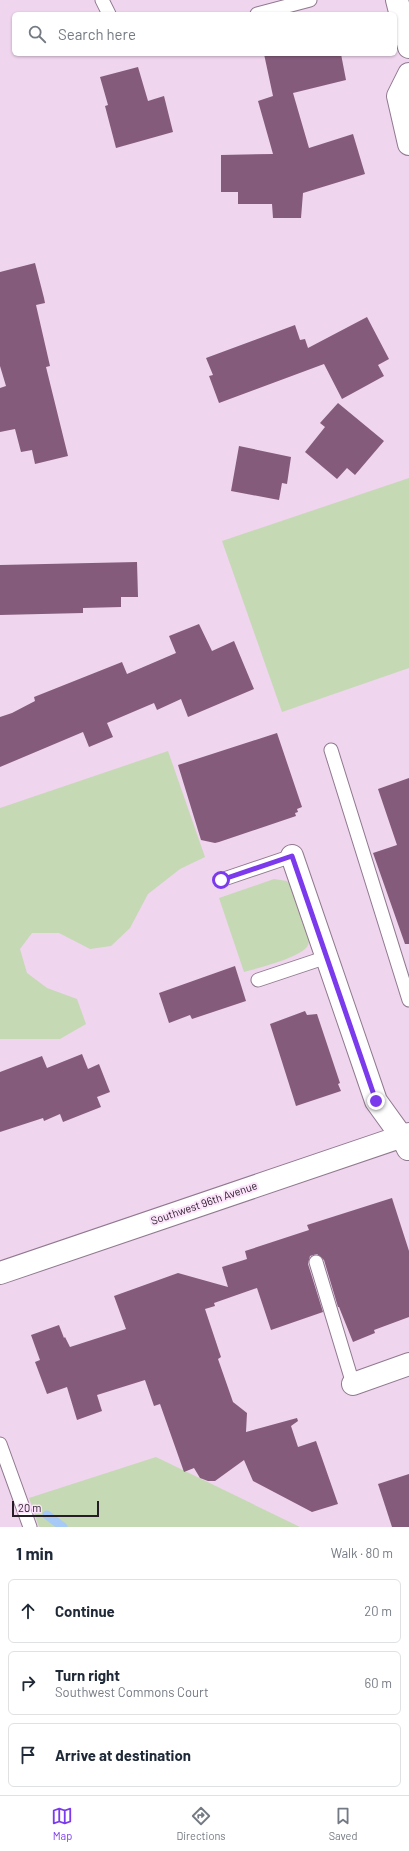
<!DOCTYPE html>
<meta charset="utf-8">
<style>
:root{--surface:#fff;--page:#f6f6f7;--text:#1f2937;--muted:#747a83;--line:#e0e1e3;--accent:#7c3aed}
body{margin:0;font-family:Barlow,sans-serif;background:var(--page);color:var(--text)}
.scale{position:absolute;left:12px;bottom:10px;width:87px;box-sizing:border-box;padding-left:4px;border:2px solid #261d26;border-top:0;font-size:11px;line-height:14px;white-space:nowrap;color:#261d26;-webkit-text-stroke:3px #fce2fb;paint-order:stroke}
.stop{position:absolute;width:12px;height:12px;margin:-9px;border:3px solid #7c3aed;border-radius:50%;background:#fff}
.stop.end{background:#7c3aed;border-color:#fff;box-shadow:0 1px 4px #0008}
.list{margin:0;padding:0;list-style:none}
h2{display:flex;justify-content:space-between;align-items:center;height:52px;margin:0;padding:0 16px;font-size:17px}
h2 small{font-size:13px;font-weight:400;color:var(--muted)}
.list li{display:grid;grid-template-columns:26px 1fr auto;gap:12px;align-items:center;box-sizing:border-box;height:64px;margin:0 8px 8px;padding:0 8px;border:1px solid var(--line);border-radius:6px}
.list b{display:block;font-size:15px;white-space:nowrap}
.list p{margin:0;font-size:13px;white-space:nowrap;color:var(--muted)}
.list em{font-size:13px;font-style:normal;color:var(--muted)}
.icon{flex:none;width:22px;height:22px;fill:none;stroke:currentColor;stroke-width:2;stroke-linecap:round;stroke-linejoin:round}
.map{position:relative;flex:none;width:409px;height:1527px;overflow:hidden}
.search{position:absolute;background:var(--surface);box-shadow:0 1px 3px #0004;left:12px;right:12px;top:12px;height:44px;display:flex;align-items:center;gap:10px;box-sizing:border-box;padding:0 14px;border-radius:6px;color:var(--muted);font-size:15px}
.sheet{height:268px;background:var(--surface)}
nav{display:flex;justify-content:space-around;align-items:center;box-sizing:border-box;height:56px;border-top:1px solid var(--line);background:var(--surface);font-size:11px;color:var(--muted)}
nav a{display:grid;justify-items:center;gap:2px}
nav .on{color:var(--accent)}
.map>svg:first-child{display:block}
.green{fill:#c6d9b5}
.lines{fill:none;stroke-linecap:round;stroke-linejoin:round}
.stream{stroke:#a7c9f5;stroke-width:9}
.building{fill:#855b7b}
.lane-casing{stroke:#90798f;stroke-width:15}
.street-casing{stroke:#90798f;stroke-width:24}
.lane{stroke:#fff;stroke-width:13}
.street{stroke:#fff;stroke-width:22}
.route{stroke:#7c3aed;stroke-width:5}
.labels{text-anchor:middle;stroke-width:4;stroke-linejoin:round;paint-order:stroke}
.street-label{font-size:11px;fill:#261d26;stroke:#fce2fb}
</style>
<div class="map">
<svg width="409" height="1527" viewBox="0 0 409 1527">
<rect width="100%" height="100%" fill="#efd5ee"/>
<!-- green -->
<g class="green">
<polygon points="409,478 409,668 282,712 222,541"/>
<polygon points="168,751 205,857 180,869 148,894 130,928 111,946 90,949 59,933 32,933 20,949 27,973 47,988 77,999 86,1024 60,1039 0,1039 0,808"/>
<path d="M 274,879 L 287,881 L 290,884 L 310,936 C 309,940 309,945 306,948 C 297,958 259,968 244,972 L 219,898 Z"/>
<polygon points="156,1457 300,1527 39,1527 29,1498"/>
</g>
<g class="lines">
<!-- stream -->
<polyline class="stream" points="47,1515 63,1527"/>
</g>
<!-- building -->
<g class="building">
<polygon points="264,54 341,54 346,80 293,93 309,148 353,134 365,174 303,193 301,218 273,218 272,204 238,204 238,192 221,192 221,155 273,154 258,101 273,96"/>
<polygon points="138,67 148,101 164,96 173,132 116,148 105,106 108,105 100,77"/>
<polygon points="35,263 44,298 45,303 36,305 50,366 46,367 68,456 35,464 32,450 21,452 15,429 0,432 0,388 6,386 0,366 0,272"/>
<polygon points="367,317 389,359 378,365 384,376 342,399 324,364 219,403 209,376 213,375 206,358 295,325 300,340 305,339 308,348"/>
<polygon points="338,403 384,441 355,475 347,468 337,479 305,452 325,427 320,423"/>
<polygon points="239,446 291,457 287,484 282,483 279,500 231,491"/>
<polygon points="137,562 138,597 121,597 121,607 83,608 83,613 0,615 0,565"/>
<polygon points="199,624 212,651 234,641 254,689 188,717 181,699 157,710 154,703 107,723 113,737 89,747 83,732 0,767 0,717 12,713 35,701 34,697 122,662 127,674 176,653 169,636"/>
<polygon points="277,733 302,807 297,809 298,812 295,813 296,816 219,842 215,843 201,840 178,765"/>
<polygon points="409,778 409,944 405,944 373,853 397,845 378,789"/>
<polygon points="235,966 246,1001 192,1019 190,1015 169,1023 159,993"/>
<polygon points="305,1011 307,1015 317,1014 340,1083 338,1084 341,1091 296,1106 270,1024"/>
<polygon points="82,1054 88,1069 99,1064 110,1092 97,1097 101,1107 63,1122 60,1114 44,1121 43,1118 0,1132 0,1072 42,1056 47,1068"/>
<polygon points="392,1198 409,1251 409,1317 374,1330 375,1333 353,1342 339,1307 338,1307 324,1260 317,1254 310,1256 308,1264 323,1312 271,1330 257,1288 214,1303 215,1306 205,1309 221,1357 218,1359 233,1402 247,1413 246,1432 297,1418 298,1421 291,1426 298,1447 316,1441 338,1504 312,1512 253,1481 244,1460 215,1481 208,1481 200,1478 194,1468 184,1472 160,1404 154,1406 145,1380 97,1395 102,1411 77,1420 67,1387 47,1394 35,1362 40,1360 31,1335 59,1325 64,1338 65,1337 70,1347 126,1329 114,1296 178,1273 228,1287 222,1267 247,1259 245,1251 309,1230 307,1225"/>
<polygon points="409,1474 409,1527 392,1527 378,1484"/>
</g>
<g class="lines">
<defs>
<g id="lane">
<polyline points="102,0 109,14"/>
<polyline points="257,14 310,0"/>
<polyline points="331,750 409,1000"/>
<polyline points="221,880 292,856"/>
<polyline points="258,980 327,957"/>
<polyline points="316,1262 353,1384"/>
<polyline points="0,1444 30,1527"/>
</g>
<g id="street">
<polyline points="397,0 409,47"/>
<polyline points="409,74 398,96 409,144"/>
<polyline points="292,856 376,1101 402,1137 408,1149"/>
<polyline points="0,1273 409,1134"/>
<polyline points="353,1384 409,1364"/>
</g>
</defs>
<!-- lane casing -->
<use href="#lane" class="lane-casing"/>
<!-- street casing -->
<use href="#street" class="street-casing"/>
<!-- lane -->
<use href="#lane" class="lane"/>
<!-- street -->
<use href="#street" class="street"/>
</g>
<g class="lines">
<!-- route -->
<polyline class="route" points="221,880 292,856 376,1101"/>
</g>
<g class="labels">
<!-- street labels -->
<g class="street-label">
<text transform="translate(204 1203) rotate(-19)" y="4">Southwest 96th Avenue</text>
</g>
</g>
</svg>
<div class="scale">20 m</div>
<div class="stop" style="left:221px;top:880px"></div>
<div class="stop end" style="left:376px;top:1101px"></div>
<div class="search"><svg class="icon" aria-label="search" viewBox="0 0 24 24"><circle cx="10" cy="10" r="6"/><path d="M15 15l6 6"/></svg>Search here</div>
</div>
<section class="sheet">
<h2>1 min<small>Walk · 80 m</small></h2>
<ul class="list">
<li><svg class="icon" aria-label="ahead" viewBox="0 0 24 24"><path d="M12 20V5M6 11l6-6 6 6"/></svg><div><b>Continue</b></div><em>20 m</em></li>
<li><svg class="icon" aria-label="right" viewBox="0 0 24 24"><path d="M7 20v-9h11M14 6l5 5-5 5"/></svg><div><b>Turn right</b><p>Southwest Commons Court</p></div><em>60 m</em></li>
<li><svg class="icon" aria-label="arrive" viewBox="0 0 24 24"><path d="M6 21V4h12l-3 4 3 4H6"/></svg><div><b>Arrive at destination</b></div></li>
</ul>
</section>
<nav>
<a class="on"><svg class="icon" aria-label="map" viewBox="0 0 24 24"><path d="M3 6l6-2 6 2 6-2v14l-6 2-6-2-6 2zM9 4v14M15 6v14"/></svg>Map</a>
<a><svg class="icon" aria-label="directions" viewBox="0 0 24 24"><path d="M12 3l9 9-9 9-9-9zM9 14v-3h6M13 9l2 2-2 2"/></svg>Directions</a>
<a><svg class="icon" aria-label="saved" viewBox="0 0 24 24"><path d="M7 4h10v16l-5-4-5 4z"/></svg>Saved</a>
</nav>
